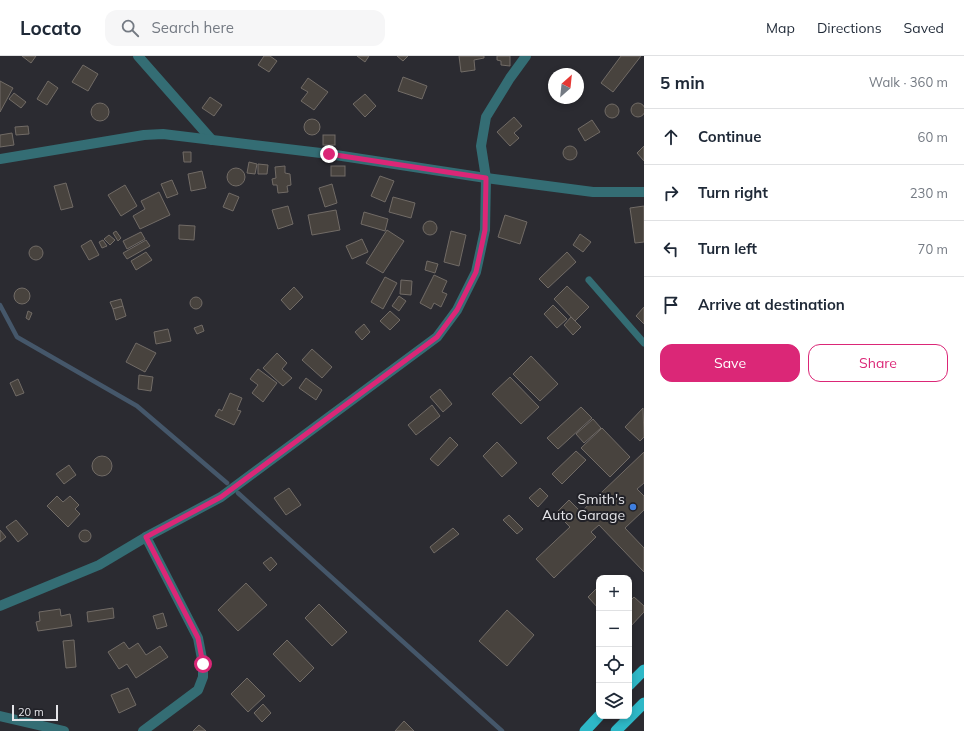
<!DOCTYPE html>
<meta charset="utf-8">
<style>
:root{--surface:#fff;--page:#f6f6f7;--text:#1f2937;--muted:#747a83;--line:#e0e1e3;--accent:#db2777}
body{margin:0;font-family:Mulish,sans-serif;background:var(--page);color:var(--text)}
.controls{position:absolute;right:12px;bottom:12px;display:grid;overflow:hidden;border-radius:8px;box-shadow:0 2px 6px #0003}
.controls button{width:36px;height:36px;display:grid;place-items:center;padding:0;border:0;border-bottom:1px solid var(--line);background:var(--surface);color:var(--text);font:20px sans-serif}
.compass{position:absolute;left:548px;top:12px;width:36px;height:36px;border-radius:50%;background:var(--surface);box-shadow:0 2px 6px #0003;rotate:27deg}
.scale{position:absolute;left:12px;bottom:10px;width:46px;box-sizing:border-box;padding-left:4px;border:2px solid #e5e5e9;border-top:0;font-size:11px;line-height:14px;white-space:nowrap;color:#e5e5e9;-webkit-text-stroke:3px #212127;paint-order:stroke}
.stop{position:absolute;width:12px;height:12px;margin:-9px;border:3px solid #db2777;border-radius:50%;background:#fff}
.stop.end{background:#db2777;border-color:#fff;box-shadow:0 1px 4px #0008}
.list{margin:0;padding:0;list-style:none}
h2{display:flex;justify-content:space-between;align-items:center;height:52px;margin:0;padding:0 16px;font-size:17px}
h2 small{font-size:13px;font-weight:400;color:var(--muted)}
.list li{display:grid;grid-template-columns:26px 1fr auto;gap:12px;align-items:center;box-sizing:border-box;height:56px;padding:0 16px;border-top:1px solid var(--line)}
.list b{display:block;font-size:15px;white-space:nowrap}
.list em{font-size:13px;font-style:normal;color:var(--muted)}
.actions{display:flex;gap:8px;padding:12px 16px}
.actions a{flex:1;padding:9px 0;border:1px solid var(--accent);border-radius:12px;text-align:center;font-size:14px;color:var(--accent)}
.actions .main{background:var(--accent);color:#fff}
.icon{flex:none;width:22px;height:22px;fill:none;stroke:currentColor;stroke-width:2;stroke-linecap:round;stroke-linejoin:round}
.map{position:relative;flex:none;width:644px;height:675px;overflow:hidden}
header{display:flex;align-items:center;gap:24px;box-sizing:border-box;height:56px;padding:0 20px;background:var(--surface);border-bottom:1px solid var(--line)}
header strong{font-size:19px}
nav{display:flex;gap:22px;margin-inline-start:auto;font-size:14px}
.search{width:280px;height:36px;background:var(--page);display:flex;align-items:center;gap:10px;box-sizing:border-box;padding:0 14px;border-radius:12px;color:var(--muted);font-size:15px}
main{display:flex}
aside{flex:1;background:var(--surface)}
.map>svg:first-child{display:block}
.lines{fill:none;stroke-linecap:round;stroke-linejoin:round}
.stream{stroke:#45576a;stroke-width:4.5}
.building{fill:#48433e;stroke:#716b66}
.service{stroke:#346d74;stroke-width:7}
.minor{stroke:#346d74;stroke-width:10}
.trunk{stroke:#2eb8c7;stroke-width:11}
.route{stroke:#db2777;stroke-width:5}
.shop-dot{fill:#3f7fe0;stroke:#212127;stroke-width:1.5}
.labels{text-anchor:middle;stroke-width:4;stroke-linejoin:round;paint-order:stroke}
.poi-label{font-size:14px;fill:#e5e5e9;stroke:#212127;text-anchor:end}
</style>
<header>
<strong>Locato</strong>
<div class="search"><svg class="icon" aria-label="search" viewBox="0 0 24 24"><circle cx="10" cy="10" r="6"/><path d="M15 15l6 6"/></svg>Search here</div>
<nav><a>Map</a><a>Directions</a><a>Saved</a></nav>
</header>
<main>
<div class="map">
<svg width="644" height="675" viewBox="0 0 644 675">
<rect width="100%" height="100%" fill="#2b2b31"/>
<g class="lines">
<!-- stream -->
<g class="stream">
<polyline points="0,249 17,281 137,350 227,427"/>
<polyline points="238,437 502,675"/>
</g>
</g>
<!-- building -->
<g class="building">
<polygon points="22,0 36,0 31,7"/>
<polygon points="264,0 270,0 277,5 269,16 258,9"/>
<polygon points="357,0 369,0 365,6"/>
<polygon points="397,0 408,0 403,5"/>
<polygon points="459,0 484,0 484,2 474,4 475,14 461,16"/>
<polygon points="497,0 510,0 510,10 501,9 501,5 497,4"/>
<polygon points="621,0 641,0 613,36 601,27"/>
<polygon points="83,9 98,18 88,35 72,26"/>
<polygon points="403,21 427,30 422,43 398,35"/>
<polygon points="308,22 328,36 314,54 301,45 308,36 301,32"/>
<polygon points="0,25 13,32 0,56"/>
<polygon points="48,25 58,32 47,49 37,43"/>
<polygon points="14,37 26,46 21,52 9,43"/>
<polygon points="365,38 376,50 365,61 353,48"/>
<polygon points="210,41 222,49 214,60 202,52"/>
<circle cx="100" cy="56" r="9"/>
<circle cx="638" cy="54" r="7"/>
<circle cx="612" cy="55" r="7"/>
<polygon points="514,61 522,70 514,77 519,82 510,90 497,76"/>
<circle cx="312" cy="71" r="8"/>
<polygon points="592,64 600,76 585,85 578,73"/>
<polygon points="28,70 29,78 16,79 15,71"/>
<polygon points="12,77 14,89 0,91 0,79"/>
<rect x="323" y="79" width="12" height="10"/>
<polygon points="644,90 644,105 637,97"/>
<circle cx="570" cy="97" r="7"/>
<polygon points="183,96 191,96 191,106 184,106"/>
<polygon points="249,106 257,108 255,118 247,117"/>
<polygon points="258,108 268,109 267,118 258,118"/>
<polygon points="285,110 285,117 290,118 291,129 287,130 288,136 278,137 277,129 273,129 272,123 276,122 275,111"/>
<rect x="331" y="110" width="14" height="10"/>
<circle cx="236" cy="121" r="9"/>
<polygon points="202,115 206,132 191,135 188,118"/>
<polygon points="380,120 394,125 385,146 371,140"/>
<polygon points="172,124 178,138 167,142 161,128"/>
<polygon points="66,127 73,151 61,154 54,130"/>
<polygon points="332,128 337,147 325,151 319,132"/>
<polygon points="125,129 137,150 121,160 108,139"/>
<polygon points="159,136 170,159 140,173 133,160 145,153 141,145"/>
<polygon points="229,137 239,141 233,155 223,151"/>
<polygon points="393,141 415,147 411,162 389,156"/>
<polygon points="288,150 293,168 278,173 272,154"/>
<polygon points="644,150 644,186 635,187 630,152"/>
<polygon points="336,154 340,174 312,179 308,159"/>
<polygon points="364,156 388,163 385,175 361,168"/>
<polygon points="505,159 527,166 520,188 498,181"/>
<circle cx="430" cy="172" r="7"/>
<polygon points="179,169 195,170 194,184 179,183"/>
<polygon points="387,174 404,185 383,217 366,207"/>
<polygon points="116,175 121,182 118,185 113,177"/>
<polygon points="451,175 466,179 459,210 444,206"/>
<polygon points="141,176 145,183 127,193 123,185"/>
<polygon points="580,178 591,186 583,196 573,189"/>
<polygon points="109,179 115,184 110,189 104,183"/>
<polygon points="362,183 368,196 352,203 346,190"/>
<polygon points="91,184 99,199 89,204 81,190"/>
<polygon points="103,184 107,190 102,192 99,186"/>
<polygon points="146,184 150,190 127,203 123,197"/>
<circle cx="36" cy="197" r="7"/>
<polygon points="146,196 152,204 136,214 131,205"/>
<polygon points="567,196 576,206 548,232 539,223"/>
<polygon points="427,205 438,208 435,217 425,214"/>
<polygon points="434,219 447,225 442,236 447,238 441,251 434,247 431,253 420,247"/>
<polygon points="385,221 397,227 383,253 371,246"/>
<polygon points="401,224 412,225 411,239 400,238"/>
<polygon points="567,230 589,251 575,265 554,243"/>
<polygon points="294,231 303,241 290,254 281,244"/>
<circle cx="22" cy="240" r="8"/>
<polygon points="399,240 406,245 399,255 392,250"/>
<circle cx="196" cy="247" r="6"/>
<polygon points="121,243 123,250 113,253 110,246"/>
<polygon points="553,249 567,263 557,272 544,258"/>
<polygon points="123,250 126,260 116,264 113,253"/>
<polygon points="644,251 644,268 636,260"/>
<polygon points="28,255 32,257 29,264 26,262"/>
<polygon points="390,255 400,264 390,274 380,265"/>
<polygon points="571,261 581,271 573,279 564,269"/>
<polygon points="364,268 370,276 362,284 355,276"/>
<polygon points="202,269 204,275 197,278 194,272"/>
<polygon points="168,273 171,285 156,288 154,276"/>
<polygon points="136,287 156,297 145,316 126,306"/>
<polygon points="312,293 332,311 322,322 302,304"/>
<polygon points="277,297 287,307 282,313 292,322 283,330 263,312"/>
<polygon points="531,300 558,328 540,345 513,318"/>
<polygon points="258,313 277,327 263,346 252,337 258,329 250,323"/>
<polygon points="139,319 153,321 151,335 138,333"/>
<polygon points="510,321 539,351 521,368 492,338"/>
<polygon points="306,322 322,334 316,344 299,332"/>
<polygon points="18,323 24,337 16,340 10,327"/>
<polygon points="440,333 452,348 443,356 430,341"/>
<polygon points="230,337 242,342 237,354 241,355 234,369 215,360 219,353 222,355"/>
<polygon points="432,349 440,360 416,379 408,369"/>
<polygon points="581,351 592,362 558,393 547,382"/>
<polygon points="643,352 644,381 640,385 625,371"/>
<polygon points="593,363 601,372 584,387 576,378"/>
<polygon points="602,372 630,401 610,421 581,392"/>
<polygon points="450,381 458,389 438,410 430,403"/>
<polygon points="497,386 517,407 502,421 483,400"/>
<polygon points="576,395 586,404 562,428 552,418"/>
<polygon points="644,396 644,427 637,433 644,440 644,454 625,472 644,492 644,516 599,469 591,476 596,481 554,522 536,503 570,471 556,457 569,444 581,456"/>
<circle cx="102" cy="410" r="10"/>
<polygon points="69,409 76,419 64,428 56,418"/>
<polygon points="289,432 301,449 286,459 274,442"/>
<polygon points="540,432 548,440 538,451 529,442"/>
<polygon points="57,440 63,446 70,440 79,449 75,453 80,458 68,471 47,450"/>
<polygon points="509,459 523,473 517,478 503,464"/>
<polygon points="16,464 28,478 18,486 6,471"/>
<polygon points="453,472 459,478 434,497 430,491"/>
<circle cx="85" cy="480" r="6"/>
<polygon points="0,474 6,481 0,486"/>
<polygon points="271,501 277,508 270,515 263,507"/>
<polygon points="246,527 267,549 238,575 218,554"/>
<polygon points="599,530 599,553 588,541"/>
<polygon points="634,541 644,550 644,556 629,572 629,546"/>
<polygon points="319,548 347,576 332,590 305,562"/>
<polygon points="113,552 114,562 88,566 87,556"/>
<polygon points="60,553 61,560 70,558 72,570 38,575 36,566 40,565 39,556"/>
<polygon points="507,554 534,579 507,610 479,585"/>
<polygon points="163,557 167,570 157,573 153,560"/>
<polygon points="74,584 76,611 66,612 63,585"/>
<polygon points="287,584 314,612 300,626 273,598"/>
<polygon points="124,586 129,593 138,587 146,599 160,590 168,601 136,622 127,608 119,613 108,596"/>
<polygon points="247,622 265,640 248,656 231,638"/>
<polygon points="128,632 136,649 119,657 111,639"/>
<polygon points="263,648 271,657 262,666 254,657"/>
<polygon points="404,665 414,675 395,675"/>
<polygon points="199,669 206,675 193,675"/>
</g>
<g class="lines">
<!-- service -->
<polyline class="service" points="589,224 644,287"/>
<!-- minor -->
<g class="minor">
<polyline points="138,0 212,84"/>
<polyline points="0,103 144,79 163,78 329,98 486,122 593,136 644,136"/>
<polyline points="0,550 99,509 146,481 221,441 437,281 457,254 476,216 485,174 486,122 481,90 486,61 510,22 526,0"/>
<polyline points="0,660 64,675"/>
<polyline points="143,675 198,634 203,621 203,608 198,582 146,481"/>
</g>
<!-- trunk -->
<g class="trunk">
<polyline points="629,629 644,614"/>
<polyline points="585,675 599,660"/>
<polyline points="616,675 644,647"/>
</g>
</g>
<g class="lines">
<!-- route -->
<polyline class="route" points="203,608 198,582 146,481 221,441 437,281 457,254 476,216 485,174 486,122 329,98"/>
</g>
<!-- markers -->
<circle class="shop-dot" cx="633" cy="451" r="4"/>
<g class="labels">
<!-- poi labels -->
<g class="poi-label">
<text x="625" y="448">Smith's<tspan x="625" dy="16">Auto Garage</tspan></text>
</g>
</g>
</svg>
<div class="controls">
<button>+</button>
<button>−</button>
<button><svg class="icon" aria-label="locate" viewBox="0 0 24 24"><circle cx="12" cy="12" r="6"/><path d="M12 2v4M12 18v4M2 12h4M18 12h4"/></svg></button>
<button><svg class="icon" aria-label="layers" viewBox="0 0 24 24"><path d="M12 4l9 5-9 5-9-5zM3 14l9 5 9-5"/></svg></button>
</div>
<svg class="compass" viewBox="-18 -18 36 36"><path d="M0-13l5 13h-10z" fill="#e53935"/><path d="M0 13l5-13h-10z" fill="#747a83"/></svg>
<div class="scale">20 m</div>
<div class="stop" style="left:203px;top:608px"></div>
<div class="stop end" style="left:329px;top:98px"></div>
</div>
<aside>
<h2>5 min<small>Walk · 360 m</small></h2>
<ul class="list">
<li><svg class="icon" aria-label="ahead" viewBox="0 0 24 24"><path d="M12 20V5M6 11l6-6 6 6"/></svg><div><b>Continue</b></div><em>60 m</em></li>
<li><svg class="icon" aria-label="right" viewBox="0 0 24 24"><path d="M7 20v-9h11M14 6l5 5-5 5"/></svg><div><b>Turn right</b></div><em>230 m</em></li>
<li><svg class="icon" aria-label="left" viewBox="0 0 24 24"><path d="M17 20v-9H6M10 6l-5 5 5 5"/></svg><div><b>Turn left</b></div><em>70 m</em></li>
<li><svg class="icon" aria-label="arrive" viewBox="0 0 24 24"><path d="M6 21V4h12l-3 4 3 4H6"/></svg><div><b>Arrive at destination</b></div></li>
</ul>
<div class="actions"><a class="main">Save</a><a>Share</a></div>
</aside>
</main>
